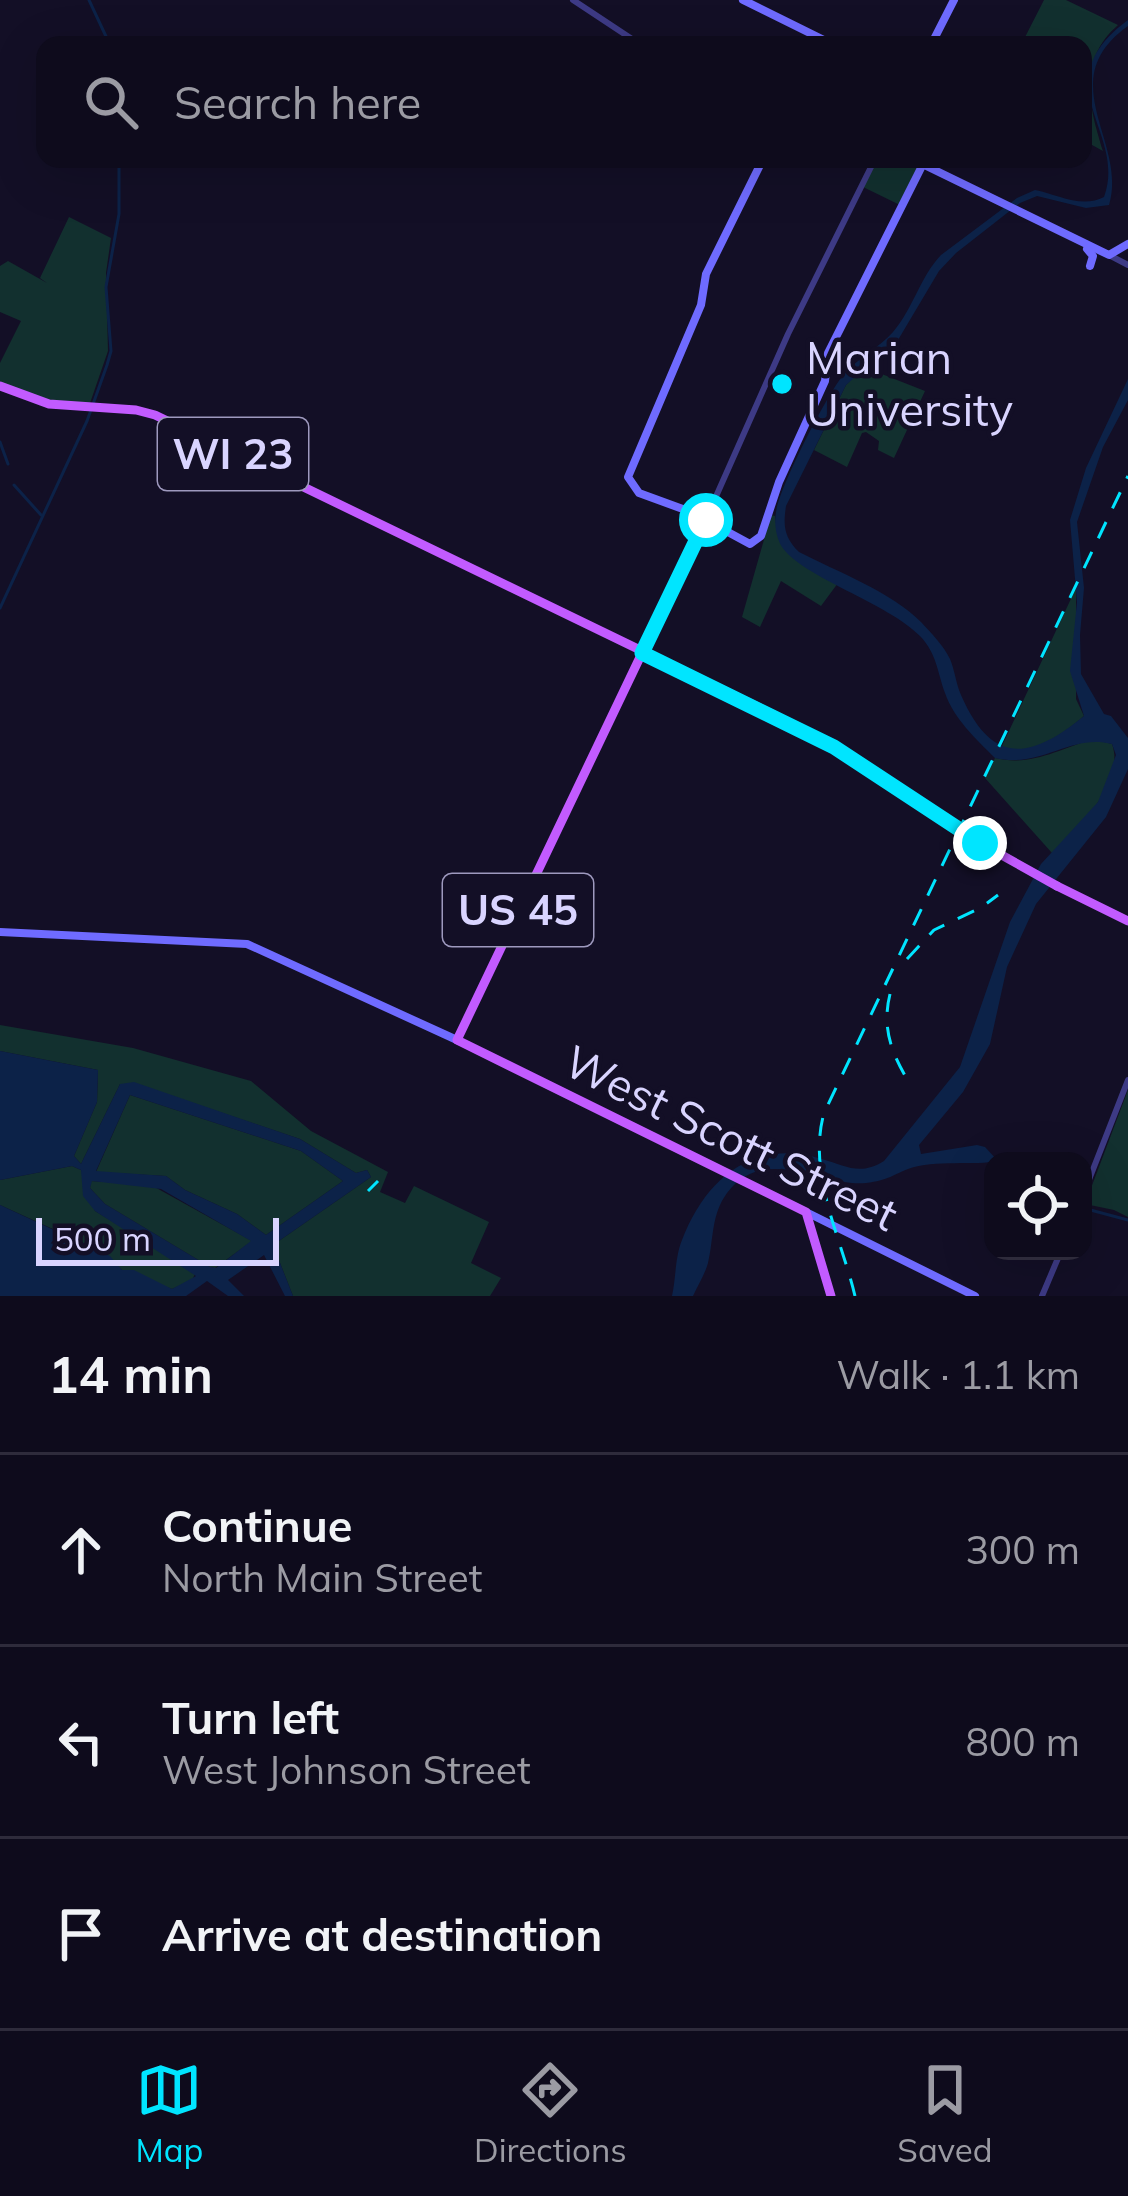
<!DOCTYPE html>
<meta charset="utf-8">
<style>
:root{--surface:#0e0b1c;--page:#1c1929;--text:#f1f3f6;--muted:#9b9ba3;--line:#2e2b3b;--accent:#00e5ff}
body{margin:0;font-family:Mulish,sans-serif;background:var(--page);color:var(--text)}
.controls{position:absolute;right:36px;bottom:36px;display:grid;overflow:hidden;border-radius:24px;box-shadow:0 12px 48px #0002}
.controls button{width:108px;height:108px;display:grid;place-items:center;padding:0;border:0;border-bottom:3px solid var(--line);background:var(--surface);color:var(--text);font:60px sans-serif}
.scale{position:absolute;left:36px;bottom:30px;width:243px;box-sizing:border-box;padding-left:12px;border:6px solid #d9d4ff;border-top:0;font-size:33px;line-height:42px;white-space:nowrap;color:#d9d4ff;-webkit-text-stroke:9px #130f26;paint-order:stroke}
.stop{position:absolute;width:36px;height:36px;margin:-27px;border:9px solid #00e5ff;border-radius:50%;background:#fff}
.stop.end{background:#00e5ff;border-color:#fff;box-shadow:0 3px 12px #0008}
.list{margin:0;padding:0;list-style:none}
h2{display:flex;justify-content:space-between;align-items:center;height:156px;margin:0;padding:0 48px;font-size:51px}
h2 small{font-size:39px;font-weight:400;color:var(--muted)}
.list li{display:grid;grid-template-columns:78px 1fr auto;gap:36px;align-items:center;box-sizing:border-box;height:192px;padding:0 48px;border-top:3px solid var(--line)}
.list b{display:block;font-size:45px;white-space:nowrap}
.list p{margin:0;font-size:39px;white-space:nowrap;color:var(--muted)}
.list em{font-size:39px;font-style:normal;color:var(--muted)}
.icon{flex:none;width:66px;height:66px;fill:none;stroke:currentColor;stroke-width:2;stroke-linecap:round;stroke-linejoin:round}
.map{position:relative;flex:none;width:1128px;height:1296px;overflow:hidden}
.search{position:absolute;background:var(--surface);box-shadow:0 12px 48px #0002;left:36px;right:36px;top:36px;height:132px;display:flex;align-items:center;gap:30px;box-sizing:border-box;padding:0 42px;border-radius:24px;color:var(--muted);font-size:45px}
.sheet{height:732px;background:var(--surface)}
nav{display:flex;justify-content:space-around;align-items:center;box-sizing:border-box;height:168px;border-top:3px solid var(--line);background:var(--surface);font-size:33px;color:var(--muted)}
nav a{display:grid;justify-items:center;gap:6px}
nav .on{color:var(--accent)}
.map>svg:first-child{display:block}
.green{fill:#12302f}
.water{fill:#0c2248;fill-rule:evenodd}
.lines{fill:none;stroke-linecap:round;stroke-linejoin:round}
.stream{stroke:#0c2248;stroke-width:3}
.tertiary{stroke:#3d3a85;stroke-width:6}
.secondary{stroke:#6f6bff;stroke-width:8}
.primary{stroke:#c25bff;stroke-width:9}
.rail{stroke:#00e5ff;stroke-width:3;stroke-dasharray:18 15;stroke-linecap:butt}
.primary-bridge{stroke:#c25bff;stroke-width:9}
.route{stroke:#00e5ff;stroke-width:15}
.poi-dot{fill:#00e5ff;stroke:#130f26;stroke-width:4.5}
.labels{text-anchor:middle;stroke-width:9;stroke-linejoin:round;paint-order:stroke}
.shield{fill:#130f26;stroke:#9e99be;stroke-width:3}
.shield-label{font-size:42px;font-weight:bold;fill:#d9d4ff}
.poi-label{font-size:45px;fill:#d9d4ff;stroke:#130f26;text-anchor:start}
.street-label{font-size:45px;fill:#d9d4ff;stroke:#130f26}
</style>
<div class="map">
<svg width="1128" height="1296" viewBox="0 0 1128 1296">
<rect width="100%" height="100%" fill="#130f26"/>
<!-- green -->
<g class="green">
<path d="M 1044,0 L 1066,0 L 1118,25 C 1077,61 1089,105 1103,151 L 1083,140 L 1083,45 L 1021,45 Z"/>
<polygon points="875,159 912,159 923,164 902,206 861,186"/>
<polygon points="69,217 111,238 106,273 108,351 89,406 70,407 0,386 0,363 21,321 0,312 0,266 8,261 47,283 40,278"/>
<polygon points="864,367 925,391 894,458 878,450 879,441 866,432 862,433 847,467 814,450 846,385"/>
<path d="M 771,515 L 775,516 C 778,556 807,565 838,583 L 821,606 L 781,581 L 760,627 L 742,617 Z"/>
<path d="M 1076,588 L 1076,699 L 1084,716 C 1062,735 1031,758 1001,748 Z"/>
<path d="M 1093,739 L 1112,744 C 1126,783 1077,829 1052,853 L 985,778 L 995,758 C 1031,767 1059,749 1093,739 Z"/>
<polygon points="0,1025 133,1048 251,1081 311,1131 388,1172 380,1192 405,1203 414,1186 489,1222 471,1263 501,1278 490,1296 293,1296 273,1245 371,1177 367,1170 356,1173 300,1139 136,1084 120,1084 81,1164 74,1156 97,1102 98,1070 0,1051"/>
<polygon points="1128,1090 1128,1217 1114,1210 1085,1204"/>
<polygon points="130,1095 301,1151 343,1181 266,1235 237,1214 185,1190 166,1176 96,1172"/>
<polygon points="72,1166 81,1170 95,1211 196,1272 192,1280 172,1289 122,1270 88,1245 0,1205 0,1180"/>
<polygon points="91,1181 151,1185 252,1241 215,1268 210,1267 105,1204 90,1188"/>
</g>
<!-- water -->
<g class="water">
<path d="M 1128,20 L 1128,26 C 1051,81 1128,142 1109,205 L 1086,208 L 1037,196 L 1020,203 L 956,253 L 939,271 L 898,340 L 846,385 L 786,506 C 783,526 784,537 799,552 C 836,571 893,593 921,622 C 931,633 944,646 950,659 C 955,671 956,684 961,695 C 992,766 1030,760 1084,716 L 1070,671 L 1077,602 L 1070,520 L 1086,468 L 1128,379 L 1128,400 L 1103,447 L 1077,522 L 1084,588 L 1080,635 L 1081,674 L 1104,714 L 1111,716 L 1128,738 L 1128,769 L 1106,817 L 1036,904 L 1007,967 L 990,1044 L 963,1092 L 919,1145 L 921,1154 L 977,1145 L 985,1147 L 998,1161 C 975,1166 935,1159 908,1169 C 890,1176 889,1180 866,1183 C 822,1187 765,1143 727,1193 C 711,1215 714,1238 708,1263 C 705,1274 698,1285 693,1296 L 672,1296 C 676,1278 675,1257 682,1240 C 706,1178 753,1138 822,1159 C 846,1166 860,1176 884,1161 L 960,1067 L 1010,922 L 1041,864 L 1098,802 L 1116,755 L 1112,744 C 1070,733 1041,769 995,758 C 976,739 954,719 945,693 C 937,671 937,654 920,636 C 888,603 802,577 782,547 C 776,537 774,524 776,512 C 780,486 827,394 844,374 C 858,358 879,348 893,332 C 913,309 920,277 941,255 L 1017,198 L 1035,190 C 1056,194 1082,209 1104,197 C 1128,132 1041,84 1128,20 Z"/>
<path d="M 0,1051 L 98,1070 L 97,1102 L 74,1156 L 81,1164 L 120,1084 L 134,1082 L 300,1139 L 356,1173 L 367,1170 L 371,1177 L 273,1245 L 293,1296 L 285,1296 L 264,1255 L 228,1280 L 244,1296 L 228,1296 L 207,1281 L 186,1296 L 0,1296 L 0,1205 L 110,1256 L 122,1270 L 134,1270 L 172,1289 L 196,1276 L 95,1211 L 83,1196 L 81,1170 L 72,1166 L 0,1180 ZM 130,1095 L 301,1151 L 343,1181 L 266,1235 L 237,1214 L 185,1190 L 166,1176 L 96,1171 ZM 92,1181 L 161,1189 L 251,1241 L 216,1268 L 210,1267 L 105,1204 L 90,1188 Z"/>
</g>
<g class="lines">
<!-- stream -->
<g class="stream">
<polyline points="89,0 110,45"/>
<polyline points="0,442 8,464"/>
<polyline points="14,485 41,515"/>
<polyline points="0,608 87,421 107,365 111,351 106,287 119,214 119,159"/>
<polyline points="1083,1208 1128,1220"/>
</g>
<!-- tertiary -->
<g class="tertiary">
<polyline points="573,0 641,45"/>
<polyline points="1109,255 1128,265"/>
<polyline points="706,519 788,334 875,159"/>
<polyline points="1083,1195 1128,1080"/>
<polyline points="1042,1296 1061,1251"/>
</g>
<!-- secondary -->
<g class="secondary">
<polyline points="743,0 834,45"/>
<polyline points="931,45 954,0"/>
<polyline points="763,159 706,274 701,305 628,477 639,493 691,512 750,544 761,536 779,482 825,381 828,353 923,164"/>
<polyline points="912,159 1109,255 1128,244"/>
<polyline points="1087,249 1093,256 1090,266"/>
<polyline points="642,653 706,519"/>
<polyline points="0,932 247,944 457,1040"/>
<polyline points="806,1212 975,1296"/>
</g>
<!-- primary -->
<g class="primary">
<polyline points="0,386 49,404 136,410 155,415 772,714 861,763"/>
<polyline points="642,653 457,1040 806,1212 831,1296"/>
<polyline points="1057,886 1128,921"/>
</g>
<!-- rail -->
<g class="rail">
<polyline points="907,959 934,930 982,907 998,895"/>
<path d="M 890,994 C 881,1030 893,1057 912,1087"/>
<polyline points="368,1191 378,1181"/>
<path d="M 855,1296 C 841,1237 807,1174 824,1113 L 1128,476"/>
</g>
<!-- primary-bridge -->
<polyline class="primary-bridge" points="861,763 980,843 1057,886"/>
</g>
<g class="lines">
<!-- route -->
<polyline class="route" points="706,520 642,653 834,747 980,843"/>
</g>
<!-- markers -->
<circle class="poi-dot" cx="782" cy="384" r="12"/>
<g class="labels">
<!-- shield labels -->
<g class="shield">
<rect x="158" y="418" width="150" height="72" rx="9"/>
<rect x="443" y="874" width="150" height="72" rx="9"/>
</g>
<g class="shield-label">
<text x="233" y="469">WI 23</text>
<text x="518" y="925">US 45</text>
</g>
<!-- poi labels -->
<g class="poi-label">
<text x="806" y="374">Marian<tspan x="806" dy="52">University</tspan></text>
</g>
<!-- street labels -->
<g class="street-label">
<text transform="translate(731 1138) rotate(26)" y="16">West Scott Street</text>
</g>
</g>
</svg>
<div class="controls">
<button><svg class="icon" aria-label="locate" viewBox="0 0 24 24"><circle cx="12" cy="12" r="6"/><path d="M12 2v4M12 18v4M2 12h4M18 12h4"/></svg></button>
</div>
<div class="scale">500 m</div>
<div class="stop" style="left:706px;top:520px"></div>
<div class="stop end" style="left:980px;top:843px"></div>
<div class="search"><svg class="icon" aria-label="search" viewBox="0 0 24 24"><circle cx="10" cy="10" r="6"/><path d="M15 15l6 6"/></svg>Search here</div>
</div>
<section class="sheet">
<h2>14 min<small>Walk · 1.1 km</small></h2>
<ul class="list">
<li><svg class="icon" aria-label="ahead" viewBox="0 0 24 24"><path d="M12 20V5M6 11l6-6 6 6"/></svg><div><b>Continue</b><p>North Main Street</p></div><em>300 m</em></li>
<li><svg class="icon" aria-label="left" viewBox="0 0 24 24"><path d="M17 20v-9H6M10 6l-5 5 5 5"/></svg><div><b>Turn left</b><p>West Johnson Street</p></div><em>800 m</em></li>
<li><svg class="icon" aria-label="arrive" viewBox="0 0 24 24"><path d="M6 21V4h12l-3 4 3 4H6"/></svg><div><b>Arrive at destination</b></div></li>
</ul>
</section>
<nav>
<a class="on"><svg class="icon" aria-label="map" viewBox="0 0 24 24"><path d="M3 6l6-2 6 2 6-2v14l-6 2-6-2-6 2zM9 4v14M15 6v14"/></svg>Map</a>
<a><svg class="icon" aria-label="directions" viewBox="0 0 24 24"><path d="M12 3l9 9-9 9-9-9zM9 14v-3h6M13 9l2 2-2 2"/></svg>Directions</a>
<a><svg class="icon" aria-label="saved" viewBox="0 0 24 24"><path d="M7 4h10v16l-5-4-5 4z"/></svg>Saved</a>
</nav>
